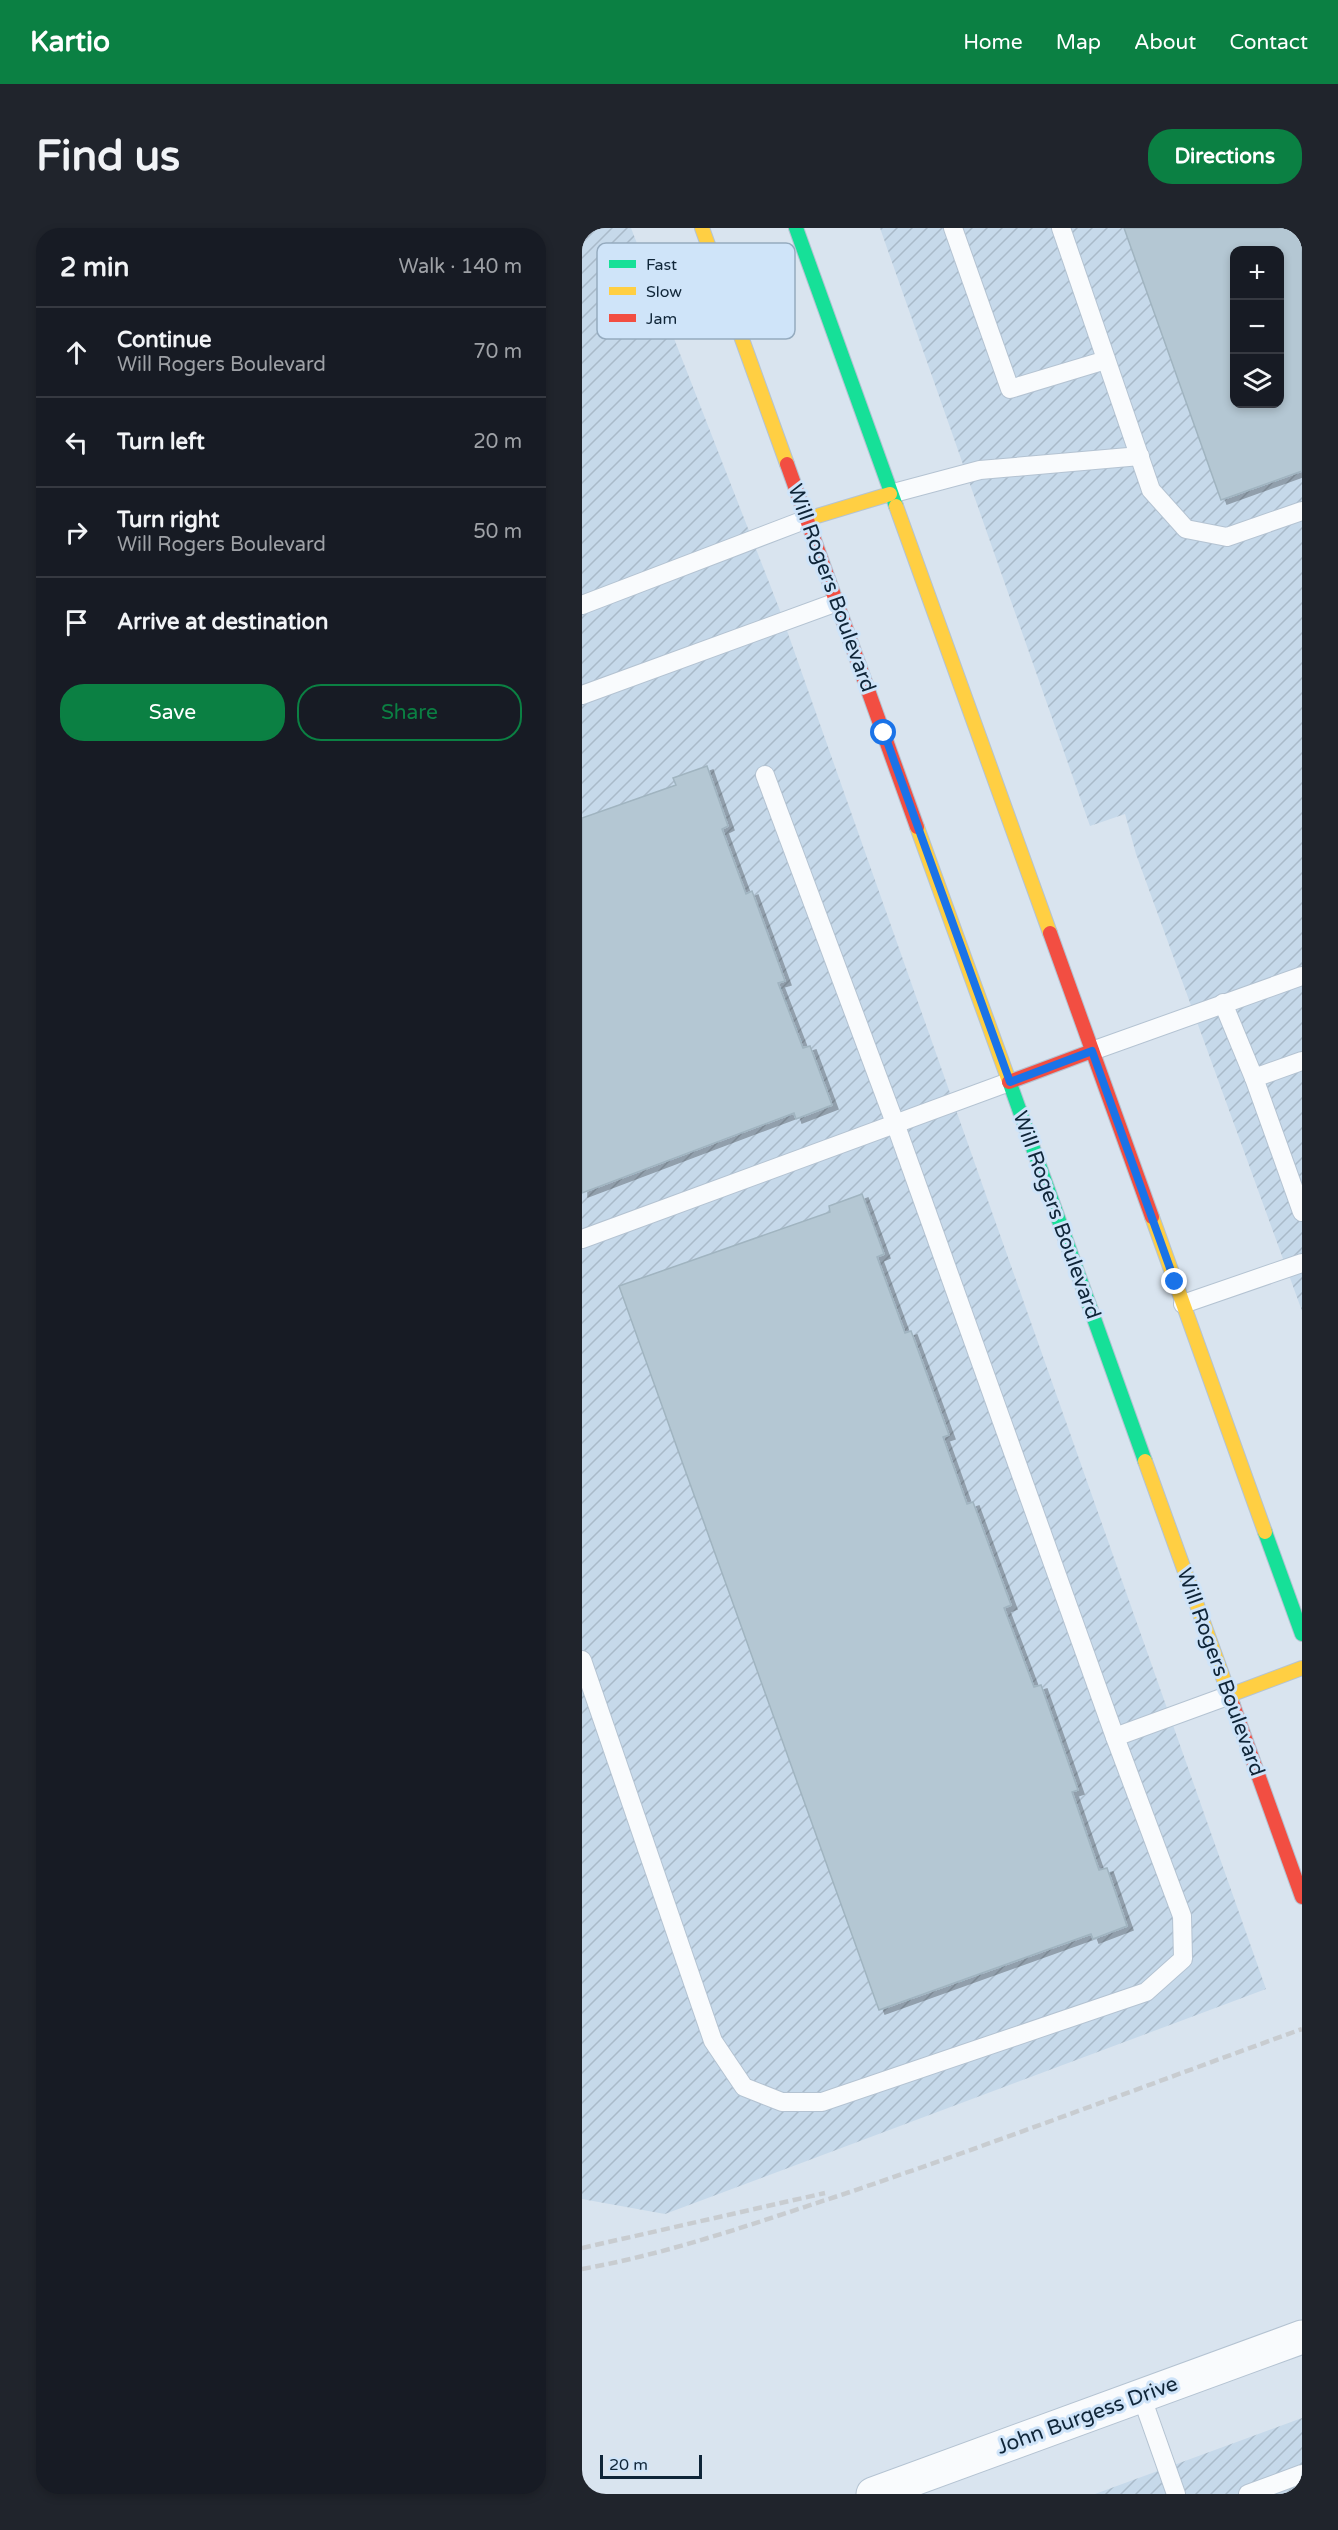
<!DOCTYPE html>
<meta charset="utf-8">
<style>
:root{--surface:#171b24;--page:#20242c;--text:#f1f3f6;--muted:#9ea1a6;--line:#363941;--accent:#0b8043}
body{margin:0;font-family:"Varela Round",sans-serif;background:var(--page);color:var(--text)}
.controls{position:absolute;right:18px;top:18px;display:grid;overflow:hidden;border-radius:12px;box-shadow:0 3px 9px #0003}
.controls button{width:54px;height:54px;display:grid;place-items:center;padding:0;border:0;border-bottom:2px solid var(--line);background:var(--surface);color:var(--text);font:30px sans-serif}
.scale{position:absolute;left:18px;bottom:15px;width:102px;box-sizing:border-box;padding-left:6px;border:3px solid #0f2538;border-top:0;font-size:16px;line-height:21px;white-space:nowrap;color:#0f2538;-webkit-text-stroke:4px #cfe4f9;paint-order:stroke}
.stop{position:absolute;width:18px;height:18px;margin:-14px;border:4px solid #1a73e8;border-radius:50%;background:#fff}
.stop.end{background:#1a73e8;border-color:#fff;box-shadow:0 2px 6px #0008}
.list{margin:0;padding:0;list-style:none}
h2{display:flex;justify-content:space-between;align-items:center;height:78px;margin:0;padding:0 24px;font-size:26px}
h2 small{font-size:20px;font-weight:400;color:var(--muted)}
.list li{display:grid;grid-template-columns:39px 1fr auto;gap:18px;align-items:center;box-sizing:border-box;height:90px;padding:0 24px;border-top:2px solid var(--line)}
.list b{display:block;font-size:22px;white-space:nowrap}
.list p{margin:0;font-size:20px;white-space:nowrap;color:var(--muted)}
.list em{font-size:20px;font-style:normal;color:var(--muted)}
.actions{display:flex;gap:12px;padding:18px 24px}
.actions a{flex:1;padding:14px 0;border:2px solid var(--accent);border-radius:24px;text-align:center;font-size:21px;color:var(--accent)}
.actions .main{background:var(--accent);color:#fff}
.icon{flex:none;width:33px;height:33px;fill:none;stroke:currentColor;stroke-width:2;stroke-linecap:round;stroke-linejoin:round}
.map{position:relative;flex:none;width:720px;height:2266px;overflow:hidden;border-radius:24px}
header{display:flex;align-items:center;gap:36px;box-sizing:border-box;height:84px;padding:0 30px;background:var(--accent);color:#fff}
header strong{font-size:28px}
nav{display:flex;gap:33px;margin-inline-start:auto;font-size:21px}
.intro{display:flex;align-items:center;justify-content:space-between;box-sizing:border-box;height:144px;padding:0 36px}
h1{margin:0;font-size:42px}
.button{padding:15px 27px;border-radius:24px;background:var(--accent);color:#fff;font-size:21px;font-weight:700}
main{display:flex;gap:36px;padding:0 36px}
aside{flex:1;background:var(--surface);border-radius:24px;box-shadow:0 3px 9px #0003}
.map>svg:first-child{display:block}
.industrial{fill:url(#industrial-furrows);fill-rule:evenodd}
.building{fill:#b4c7d3;stroke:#a0b4c0;stroke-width:1.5;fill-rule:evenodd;filter:url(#shadow)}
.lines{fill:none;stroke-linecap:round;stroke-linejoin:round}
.lane-casing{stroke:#b4c3d2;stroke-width:20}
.street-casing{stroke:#b4c3d2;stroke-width:35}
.fast-casing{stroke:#b4c3d2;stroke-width:16}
.slow-casing{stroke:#b4c3d2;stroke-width:16}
.jam-casing{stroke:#b4c3d2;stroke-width:16}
.lane{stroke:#f9fbfd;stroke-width:18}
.street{stroke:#f9fbfd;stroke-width:33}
.fast{stroke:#16e098;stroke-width:14}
.slow{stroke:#ffcf43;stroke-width:14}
.jam{stroke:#f24e42;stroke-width:14}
.rail{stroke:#c8ccd0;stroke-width:4.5;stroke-dasharray:9 4.5;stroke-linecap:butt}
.route{stroke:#1a73e8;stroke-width:8}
.labels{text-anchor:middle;stroke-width:6;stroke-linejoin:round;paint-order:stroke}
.street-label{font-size:21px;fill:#0f2538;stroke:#cfe4f9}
.key{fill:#cfe4f9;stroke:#95abbf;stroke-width:1.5}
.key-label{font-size:16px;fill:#0f2538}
</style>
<header>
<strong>Kartio</strong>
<nav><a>Home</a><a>Map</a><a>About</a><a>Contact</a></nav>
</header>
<div class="intro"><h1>Find us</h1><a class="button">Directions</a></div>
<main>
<aside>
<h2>2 min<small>Walk · 140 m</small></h2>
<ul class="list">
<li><svg class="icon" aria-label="ahead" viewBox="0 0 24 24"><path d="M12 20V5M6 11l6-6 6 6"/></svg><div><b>Continue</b><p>Will Rogers Boulevard</p></div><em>70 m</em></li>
<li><svg class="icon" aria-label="left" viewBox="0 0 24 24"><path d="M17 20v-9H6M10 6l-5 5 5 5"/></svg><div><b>Turn left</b></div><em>20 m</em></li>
<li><svg class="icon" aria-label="right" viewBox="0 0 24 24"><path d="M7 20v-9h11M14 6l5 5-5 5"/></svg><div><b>Turn right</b><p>Will Rogers Boulevard</p></div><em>50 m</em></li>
<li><svg class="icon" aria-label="arrive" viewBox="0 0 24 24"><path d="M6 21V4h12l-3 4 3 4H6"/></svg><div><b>Arrive at destination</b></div></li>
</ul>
<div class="actions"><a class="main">Save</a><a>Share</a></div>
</aside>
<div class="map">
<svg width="720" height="2266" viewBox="0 0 720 2266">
<defs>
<pattern id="industrial-furrows" width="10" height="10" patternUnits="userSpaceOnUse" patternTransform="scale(1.5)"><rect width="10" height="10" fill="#c6d9ea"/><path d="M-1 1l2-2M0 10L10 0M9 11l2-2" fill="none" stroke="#a9bac9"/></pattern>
<filter id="shadow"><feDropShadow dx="6" dy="4" stdDeviation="0" flood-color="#0004"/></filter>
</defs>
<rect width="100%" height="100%" fill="#d9e4ef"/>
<!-- industrial -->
<g class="industrial">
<polygon points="0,0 49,0 197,380 684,1761 83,1986 0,1971"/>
<path d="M 298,0 L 720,0 L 720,1083 L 554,626 L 543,586 L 508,598 ZM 652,22 L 698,22 L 698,176 L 652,176 Z"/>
<polygon points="720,2190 720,2266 513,2266"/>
</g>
<!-- building -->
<g class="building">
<path d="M 542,0 L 720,0 L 720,243 L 639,272 ZM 652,22 L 698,22 L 698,176 L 652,176 Z"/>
<polygon points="125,538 146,598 140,601 164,666 170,663 203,753 196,755 221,820 228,818 250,877 214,891 212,885 0,965 0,590 94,557 91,550"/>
<polygon points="280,966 302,1026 295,1029 323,1105 329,1103 367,1207 361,1209 385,1276 391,1274 429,1377 422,1380 452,1459 459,1457 496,1562 490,1564 517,1642 525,1640 545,1698 511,1711 509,1706 297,1782 37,1058 248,984 247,978"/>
</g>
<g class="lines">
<defs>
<g id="lane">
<polyline points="371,0 428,161 524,132"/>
<polyline points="479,0 569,262 604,301 645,309 720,283"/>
<polyline points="308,266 398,242 558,228"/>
<polyline points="0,377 225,291"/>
<polyline points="0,467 255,374"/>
<polyline points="641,775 672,850 720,833"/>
<polyline points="510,823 720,748"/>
<polyline points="672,850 720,984"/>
<polyline points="0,1011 427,854"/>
<polyline points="601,1076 720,1035"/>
<polyline points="0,1432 131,1813 162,1859 200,1874 240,1874 564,1764 601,1731 600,1688 533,1509 313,895 183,547"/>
<polyline points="533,1509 648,1467"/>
<polyline points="559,2167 594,2266"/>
<polyline points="666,2266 720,2246"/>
</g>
<polyline id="street" points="291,2266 720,2109"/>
<g id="fast">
<polyline points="214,0 314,278"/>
<polyline points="427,853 563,1233"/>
<polyline points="683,1304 720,1406"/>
</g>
<g id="slow">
<polyline points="120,0 205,236"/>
<polyline points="314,278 468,705"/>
<polyline points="225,291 308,266"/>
<polyline points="335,599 427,853"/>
<polyline points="570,989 683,1304"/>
<polyline points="563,1233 651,1477"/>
<polyline points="648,1467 720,1440"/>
</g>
<g id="jam">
<polyline points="205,236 335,599"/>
<polyline points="468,705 570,989"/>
<polyline points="427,854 510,823"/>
<polyline points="651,1477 720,1669"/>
</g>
</defs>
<!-- lane casing -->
<use href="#lane" class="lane-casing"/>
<!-- street casing -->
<use href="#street" class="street-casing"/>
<!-- fast casing -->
<use href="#fast" class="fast-casing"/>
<!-- slow casing -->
<use href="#slow" class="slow-casing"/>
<!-- jam casing -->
<use href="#jam" class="jam-casing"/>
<!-- lane -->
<use href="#lane" class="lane"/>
<!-- street -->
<use href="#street" class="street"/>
<!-- fast -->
<use href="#fast" class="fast"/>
<!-- slow -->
<use href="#slow" class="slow"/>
<!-- jam -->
<use href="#jam" class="jam"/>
<!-- rail -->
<g class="rail">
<polyline points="0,2020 243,1965"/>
<path d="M 0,2041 C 90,2025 176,1994 262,1966 C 416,1914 568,1856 720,1801"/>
</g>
</g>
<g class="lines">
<!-- route -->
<polyline class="route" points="302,505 428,854 510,823 593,1054"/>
</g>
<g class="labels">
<!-- street labels -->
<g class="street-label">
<text transform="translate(250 360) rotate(70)" y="7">Will Rogers Boulevard</text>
<text transform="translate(475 987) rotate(70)" y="7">Will Rogers Boulevard</text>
<text transform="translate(639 1444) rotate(70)" y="7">Will Rogers Boulevard</text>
<text transform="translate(505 2187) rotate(-20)" y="7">John Burgess Drive</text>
</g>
</g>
<!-- legend -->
<rect x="15" y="15" width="198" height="96" rx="9" class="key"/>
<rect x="27" y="32" width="27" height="8" fill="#16e098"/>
<rect x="27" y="59" width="27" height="8" fill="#ffcf43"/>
<rect x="27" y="86" width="27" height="8" fill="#f24e42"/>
<g class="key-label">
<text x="64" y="42">Fast</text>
<text x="64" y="69">Slow</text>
<text x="64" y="96">Jam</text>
</g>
</svg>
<div class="controls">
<button>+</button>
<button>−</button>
<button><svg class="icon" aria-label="layers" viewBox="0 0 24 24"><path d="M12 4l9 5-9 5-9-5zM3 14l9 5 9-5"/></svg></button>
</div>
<div class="scale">20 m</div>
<div class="stop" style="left:302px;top:505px"></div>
<div class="stop end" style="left:593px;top:1054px"></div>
</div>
</main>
